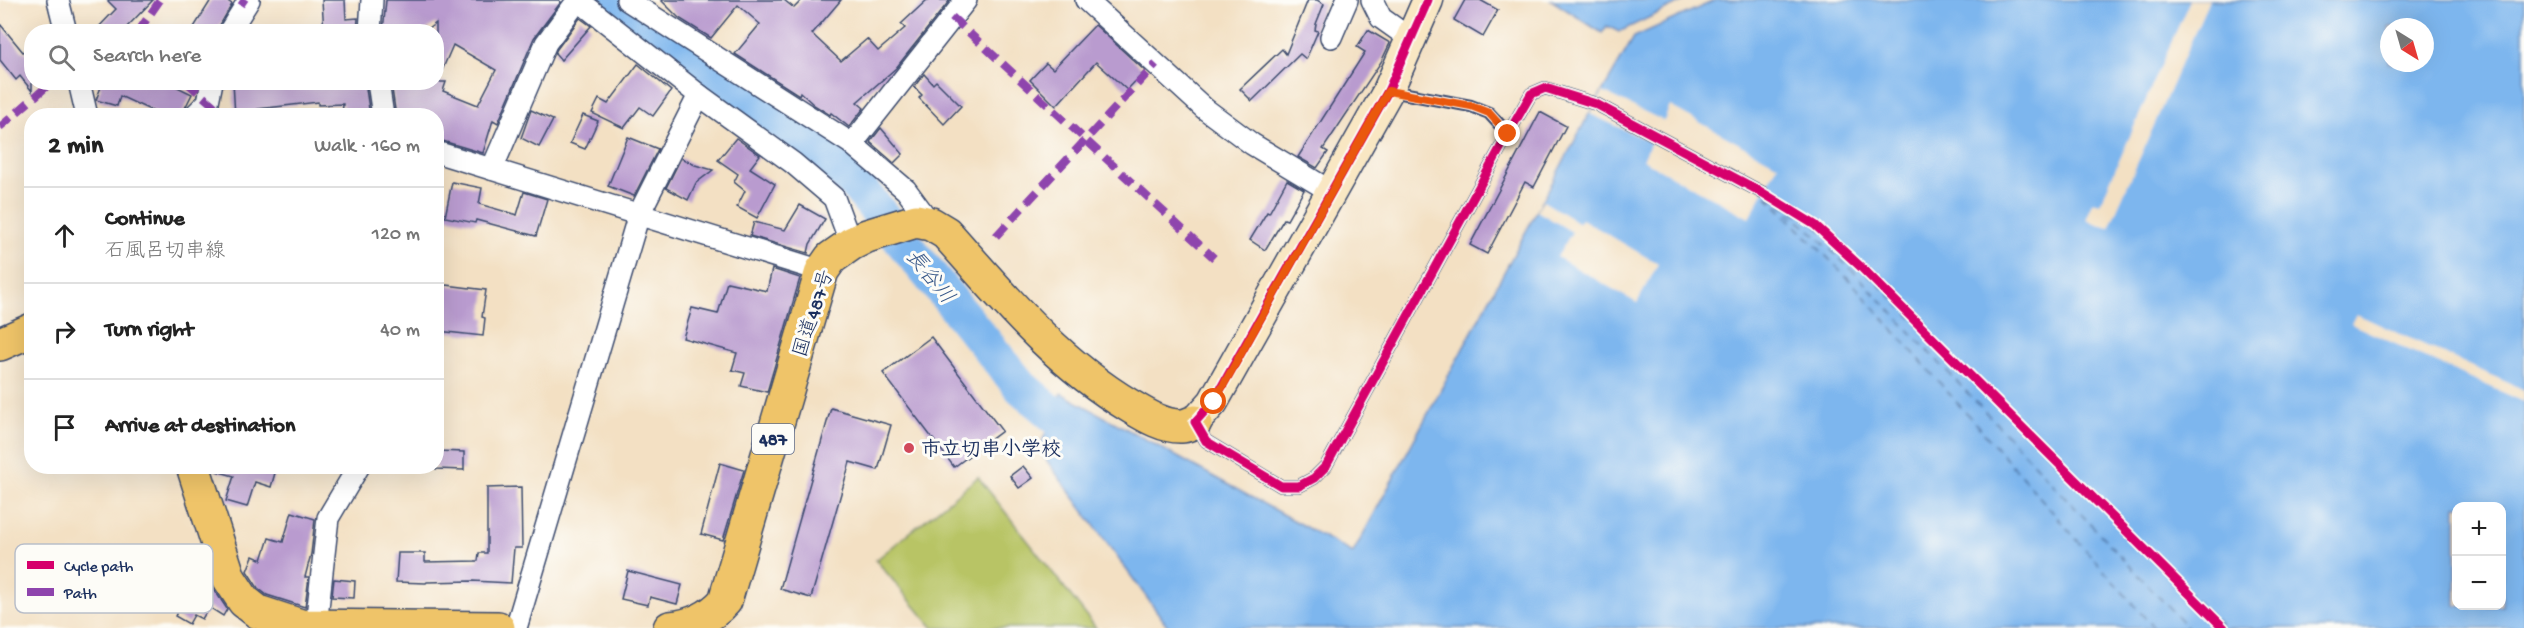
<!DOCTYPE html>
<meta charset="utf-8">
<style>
:root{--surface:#fff;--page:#f6f6f6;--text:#222;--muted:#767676;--line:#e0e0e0}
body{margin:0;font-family:"Gochi Hand","Klee One",sans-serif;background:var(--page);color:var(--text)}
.controls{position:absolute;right:18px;bottom:18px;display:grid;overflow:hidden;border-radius:12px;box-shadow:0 6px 24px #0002}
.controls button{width:54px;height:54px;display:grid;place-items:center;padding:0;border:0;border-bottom:2px solid var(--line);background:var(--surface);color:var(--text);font:30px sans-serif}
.compass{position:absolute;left:2380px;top:18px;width:54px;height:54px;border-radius:50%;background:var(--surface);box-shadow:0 6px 24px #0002;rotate:143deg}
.stop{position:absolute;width:18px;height:18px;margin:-14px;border:4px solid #ea580c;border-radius:50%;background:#fff}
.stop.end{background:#ea580c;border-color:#fff;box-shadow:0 2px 6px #0008}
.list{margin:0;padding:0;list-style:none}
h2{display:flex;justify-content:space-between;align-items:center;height:78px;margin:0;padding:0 24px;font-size:26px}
h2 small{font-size:20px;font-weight:400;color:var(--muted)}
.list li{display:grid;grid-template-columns:39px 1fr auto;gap:18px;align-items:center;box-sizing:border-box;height:96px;padding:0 24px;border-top:2px solid var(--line)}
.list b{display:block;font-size:22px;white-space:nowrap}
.list p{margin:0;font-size:20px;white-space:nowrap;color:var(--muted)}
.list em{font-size:20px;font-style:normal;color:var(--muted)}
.icon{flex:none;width:33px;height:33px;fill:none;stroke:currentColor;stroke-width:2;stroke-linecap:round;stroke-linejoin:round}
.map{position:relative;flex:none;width:2524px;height:628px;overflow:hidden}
.search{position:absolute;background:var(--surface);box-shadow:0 6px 24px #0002;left:24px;top:24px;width:420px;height:66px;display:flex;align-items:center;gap:15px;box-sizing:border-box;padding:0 21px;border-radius:24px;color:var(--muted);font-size:22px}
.panel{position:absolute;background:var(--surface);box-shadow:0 6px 24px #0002;left:24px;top:108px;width:420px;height:366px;border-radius:24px}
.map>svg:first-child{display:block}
.green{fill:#b8c465;stroke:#6a7a62;stroke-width:1.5}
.water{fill:#7db6ee;stroke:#4c72a6;stroke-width:1.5;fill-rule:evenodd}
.pier{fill:#f3e0c3}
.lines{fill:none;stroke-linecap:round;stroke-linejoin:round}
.river{stroke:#7db6ee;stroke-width:36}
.ferry{stroke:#385889;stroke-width:1.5;stroke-dasharray:8 6;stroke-linecap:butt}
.building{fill:#b99bcf;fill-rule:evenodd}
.service-casing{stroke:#3b4a6d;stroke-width:14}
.minor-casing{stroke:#3b4a6d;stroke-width:24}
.secondary-casing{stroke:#3b4a6d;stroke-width:33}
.trunk-casing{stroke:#3b4a6d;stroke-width:36}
.service{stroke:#fff;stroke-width:10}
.minor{stroke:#fff;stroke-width:21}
.secondary{stroke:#f9e7c3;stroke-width:30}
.trunk{stroke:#efc469;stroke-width:33}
.quiet{stroke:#8e44ad;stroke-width:8;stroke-dasharray:15 8;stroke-linecap:butt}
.cycleway-casing{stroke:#fdfcf7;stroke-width:13}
.cycleway{stroke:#d6006c;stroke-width:9}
.route{stroke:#ea580c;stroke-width:8}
.poi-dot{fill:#d1495b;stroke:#fdfcf7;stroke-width:2}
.labels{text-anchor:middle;stroke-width:6;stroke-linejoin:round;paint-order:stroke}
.shield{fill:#fdfcf7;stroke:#5f6c8c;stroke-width:1.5}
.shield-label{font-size:18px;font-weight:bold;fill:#1b2f5e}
.street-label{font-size:20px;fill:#1b2f5e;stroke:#fdfcf7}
.poi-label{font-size:20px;font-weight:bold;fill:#1b2f5e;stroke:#fdfcf7;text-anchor:start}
.water-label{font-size:21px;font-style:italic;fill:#385889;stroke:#fdfcf7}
.key{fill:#fdfcf7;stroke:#b9bec9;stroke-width:1.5}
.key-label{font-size:16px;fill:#1b2f5e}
</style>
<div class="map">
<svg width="2524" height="628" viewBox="0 0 2524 628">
<rect width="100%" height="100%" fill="#fdfcf7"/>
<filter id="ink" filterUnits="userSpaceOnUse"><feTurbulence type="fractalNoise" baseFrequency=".0167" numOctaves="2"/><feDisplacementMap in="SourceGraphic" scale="12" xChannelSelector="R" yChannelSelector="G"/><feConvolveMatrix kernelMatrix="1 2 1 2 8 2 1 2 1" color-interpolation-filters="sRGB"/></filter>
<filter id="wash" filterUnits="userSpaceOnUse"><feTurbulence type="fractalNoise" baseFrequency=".008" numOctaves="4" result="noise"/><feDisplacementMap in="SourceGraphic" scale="24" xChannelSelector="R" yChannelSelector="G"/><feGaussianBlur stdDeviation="1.35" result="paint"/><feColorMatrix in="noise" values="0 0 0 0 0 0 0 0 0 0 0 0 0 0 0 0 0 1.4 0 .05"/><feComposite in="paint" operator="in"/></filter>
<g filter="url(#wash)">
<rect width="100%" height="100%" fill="#f3e0c3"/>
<!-- green -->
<polygon class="green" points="978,477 1096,628 933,628 876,560"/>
<!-- water -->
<g class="water">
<polygon points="1551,0 1686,0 1619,32 1607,26 1602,33"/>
<path d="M 1716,0 L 2524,0 L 2524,628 L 1169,628 L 1039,450 L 1061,393 L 1353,553 L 1589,114 L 1634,37 ZM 2389,27 L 2425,27 L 2425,63 L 2389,63 ZM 2456,506 L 2502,506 L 2502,606 L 2456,606 Z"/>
</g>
<!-- pier -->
<g class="pier">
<polygon points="2190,0 2209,0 2109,228 2086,220 2093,202 2100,204"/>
<polygon points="1603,92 1664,121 1670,106 1778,165 1749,218 1643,160 1651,142 1590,114"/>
<polygon points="1543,201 1579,223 1582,219 1658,264 1637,303 1557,257 1572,232 1537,211"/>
<polygon points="2356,314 2524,390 2524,402 2351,324"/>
</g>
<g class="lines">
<!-- river -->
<polyline class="river" points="603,0 814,145 859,188 1021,387 1090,446"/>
<!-- ferry -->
<g class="ferry">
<polyline points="1766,195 1810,230 1856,274 2188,628"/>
<polyline points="1766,196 1849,279 2154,628"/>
<polyline points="1769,196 1815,225 1862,268 2224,628"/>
</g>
</g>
<g id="blocks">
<!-- building -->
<g class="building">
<polygon points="107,0 153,0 122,32 115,32 115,28 112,32 94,32 116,9"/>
<polygon points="211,0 226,0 232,4 216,32 191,32"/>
<polygon points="322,0 345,0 346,19 358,18 357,32 324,32"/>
<path d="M 386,0 L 559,0 L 561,2 L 534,38 L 498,123 L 493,120 L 483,153 L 436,139 L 436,116 L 396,116 L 391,82 L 436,82 L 436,23 L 424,32 L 383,32 ZM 453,45 L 496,70 L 478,105 L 443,91 L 446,82 L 437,82 Z"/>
<polygon points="661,0 784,0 794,8 802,0 841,0 812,34 841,61 867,39 878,51 905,28 901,24 927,0 950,0 896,68 857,102 864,108 849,127 831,113 830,115 814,105 800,92 799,95 735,54 760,24 738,5 711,38 679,18"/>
<polygon points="1308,0 1317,0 1324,4 1316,24 1315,30 1318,31 1306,59 1300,54 1252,101 1240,89 1282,49 1286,54"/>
<polygon points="1465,0 1480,0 1498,10 1483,37 1454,20"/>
<polygon points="580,18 591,26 561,60 555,53 557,49"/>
<polygon points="0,24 23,52 25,51 32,60 32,91 20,76 16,80 0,60"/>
<polygon points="1095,25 1145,71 1127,90 1096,62 1056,106 1030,80 1046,63 1053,69"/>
<polygon points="1368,30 1390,43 1381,62 1323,149 1328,152 1317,168 1298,157 1365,52 1357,47"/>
<polygon points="638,64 671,91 653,116 640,107 624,128 592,113 599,99 608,104"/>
<polygon points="924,74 933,84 936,81 961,106 944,124 919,98 922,95 914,87"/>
<polygon points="92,82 167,82 192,94 181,116 163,116 120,96 117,106 96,100 101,87"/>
<polygon points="233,82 365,82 370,116 342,116 343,104 318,105 318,102 258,109 258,116 235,116"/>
<polygon points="531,110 553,120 539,147 521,138"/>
<polygon points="1540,112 1566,126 1534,187 1525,182 1487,254 1470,245"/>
<polygon points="583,115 598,121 585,149 570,143"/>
<polygon points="881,128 903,154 894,163 870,142"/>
<polygon points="628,137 658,149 634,196 608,186"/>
<polygon points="736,138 760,155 750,168 775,184 757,218 737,207 745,191 734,182 738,174 718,160"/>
<polygon points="681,158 695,165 713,170 696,183 688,200 666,188"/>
<polygon points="1287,180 1304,190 1287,220 1284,219 1265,250 1250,240 1267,212 1269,213"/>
<polygon points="452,182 482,188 479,204 517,215 524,192 547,199 536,236 476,220 475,223 445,217"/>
<polygon points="800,205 825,219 810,244 808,253 750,236 754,222 785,230"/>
<polygon points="772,269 800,278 767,392 741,386 745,373 732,370 737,353 683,338 692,308 718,314 727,282 767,291"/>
<polygon points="446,285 486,290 482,317 485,318 483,336 438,331"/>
<polygon points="931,337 1002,431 954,467 883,373"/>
<polygon points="831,408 891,425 878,470 850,462 811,598 780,589"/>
<polygon points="436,451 464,452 464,470 436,469"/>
<polygon points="720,463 744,470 723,540 701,534"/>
<polygon points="216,466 277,466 271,487 255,482 247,507 226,501 234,476 216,471"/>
<polygon points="1023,466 1033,478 1019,488 1010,476"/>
<polygon points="521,487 522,548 514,548 511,583 472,581 427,582 426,583 396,582 398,553 425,553 425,562 478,561 479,553 487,553 487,488"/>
<polygon points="292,512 315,519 311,554 305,577 309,577 305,607 267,595 258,588 247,571 253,556 262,560 269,538 283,542"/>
<polygon points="195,561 206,567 213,588 227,609 223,616 209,607 202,619 194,615 189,624 175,616 180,607 171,602"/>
<polygon points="628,571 682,585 677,604 650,597 648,605 621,599"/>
<polygon points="334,579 355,581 354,598 332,597"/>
</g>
</g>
</g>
<g filter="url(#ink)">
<use href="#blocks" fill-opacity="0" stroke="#3b4a6d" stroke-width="1.5"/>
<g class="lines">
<defs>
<g id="service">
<polyline points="1391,91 1471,106 1489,113 1508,134"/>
<polyline points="1197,426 1206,441 1281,486 1299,486 1314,478 1326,466 1508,134 1531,94 1545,88 1596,104 1763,193"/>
</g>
<g id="minor">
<polyline points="58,0 66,32"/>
<polyline points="578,0 699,95 793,163 834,198 851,244"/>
<polyline points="627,0 852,144 906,190 931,224"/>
<polyline points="1086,0 1205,109 1252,144 1330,191"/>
<polyline points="1372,0 1381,18 1412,40"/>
<polyline points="229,32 249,0"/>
<polyline points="370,32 372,0"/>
<polyline points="1331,37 1347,0"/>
<polyline points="79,82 87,116"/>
<polyline points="378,82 383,116"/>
<polyline points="194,116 208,102 212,82"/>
<polyline points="852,144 966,0"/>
<polyline points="436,152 822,271"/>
<polyline points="492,169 546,43 578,0"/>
<polyline points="316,626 328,518 359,466"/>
<polyline points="516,628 639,214 699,95"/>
</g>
<polyline id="secondary" points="1195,422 1213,402 1388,91 1428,0"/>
<g id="trunk">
<polyline points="0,344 32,330"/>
<polyline points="193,466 229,578 244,601 258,612 301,626 498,628"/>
<path d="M 670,628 C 691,626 711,617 725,601 L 822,271 L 831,258 L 851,244 L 867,236 L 916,221 L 931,224 L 946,233 C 1003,297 1056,362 1130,406 C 1145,415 1164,427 1182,426 C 1186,426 1191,423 1195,422"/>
</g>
</defs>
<!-- service casing -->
<use href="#service" class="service-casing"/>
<!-- minor casing -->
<use href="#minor" class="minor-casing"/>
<!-- secondary casing -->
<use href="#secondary" class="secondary-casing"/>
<!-- trunk casing -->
<use href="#trunk" class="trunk-casing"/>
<!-- service -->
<use href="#service" class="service"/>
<!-- minor -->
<use href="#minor" class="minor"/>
<!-- secondary -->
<use href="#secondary" class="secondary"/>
<!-- trunk -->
<use href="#trunk" class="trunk"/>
<!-- quiet -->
<g class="quiet">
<polyline points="240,0 246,4"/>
<polyline points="952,17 1214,258"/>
<polyline points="138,32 160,0"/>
<polyline points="186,82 226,116"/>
<polyline points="0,127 52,82"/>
<polyline points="996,236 1156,64"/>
</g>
<defs>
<polyline id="cycleway" points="1428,0 1388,91 1213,402 1195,422 1206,441 1281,486 1299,486 1314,478 1326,466 1508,134 1531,94 1545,88 1596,104 1763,193 1815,225 1862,268 2224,628"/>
</defs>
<!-- cycleway casing -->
<use href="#cycleway" class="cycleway-casing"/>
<!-- cycleway -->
<use href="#cycleway" class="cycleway"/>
</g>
</g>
<g class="lines" filter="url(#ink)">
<!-- route -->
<polyline class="route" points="1214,402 1388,91 1471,106 1489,113 1508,134"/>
</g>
<!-- markers -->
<circle class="poi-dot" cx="909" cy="448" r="6"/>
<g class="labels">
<!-- shield labels -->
<rect class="shield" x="752" y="424" width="42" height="30" rx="4.5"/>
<g class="shield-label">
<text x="773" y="445">487</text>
</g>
<!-- street labels -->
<g class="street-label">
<text transform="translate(812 313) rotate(-72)" y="7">国道487号</text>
</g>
<!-- poi labels -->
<g class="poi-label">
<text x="921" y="455">市立切串小学校</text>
</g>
<!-- water labels -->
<g class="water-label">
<text transform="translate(931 276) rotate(51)" y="7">長谷川</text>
</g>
</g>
<!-- legend -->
<rect x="15" y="544" width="198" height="69" rx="9" class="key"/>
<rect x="27" y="561" width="27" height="8" fill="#d6006c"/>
<rect x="27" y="588" width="27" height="8" fill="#8e44ad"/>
<g class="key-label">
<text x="64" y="571">Cycle path</text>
<text x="64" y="598">Path</text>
</g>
</svg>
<div class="controls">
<button>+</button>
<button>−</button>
</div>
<svg class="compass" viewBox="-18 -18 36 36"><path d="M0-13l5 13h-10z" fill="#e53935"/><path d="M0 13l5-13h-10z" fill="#767676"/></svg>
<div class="stop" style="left:1214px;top:402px"></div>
<div class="stop end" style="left:1508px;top:134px"></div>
<div class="search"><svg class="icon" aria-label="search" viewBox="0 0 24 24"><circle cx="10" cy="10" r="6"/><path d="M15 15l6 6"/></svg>Search here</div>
<section class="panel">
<h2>2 min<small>Walk · 160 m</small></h2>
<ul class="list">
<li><svg class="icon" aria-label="ahead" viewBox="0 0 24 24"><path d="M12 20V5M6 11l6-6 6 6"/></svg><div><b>Continue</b><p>石風呂切串線</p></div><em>120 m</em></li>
<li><svg class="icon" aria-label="right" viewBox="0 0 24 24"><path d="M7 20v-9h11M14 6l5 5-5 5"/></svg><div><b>Turn right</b></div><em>40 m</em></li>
<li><svg class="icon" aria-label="arrive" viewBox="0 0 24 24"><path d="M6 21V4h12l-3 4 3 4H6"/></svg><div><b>Arrive at destination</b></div></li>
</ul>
</section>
</div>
